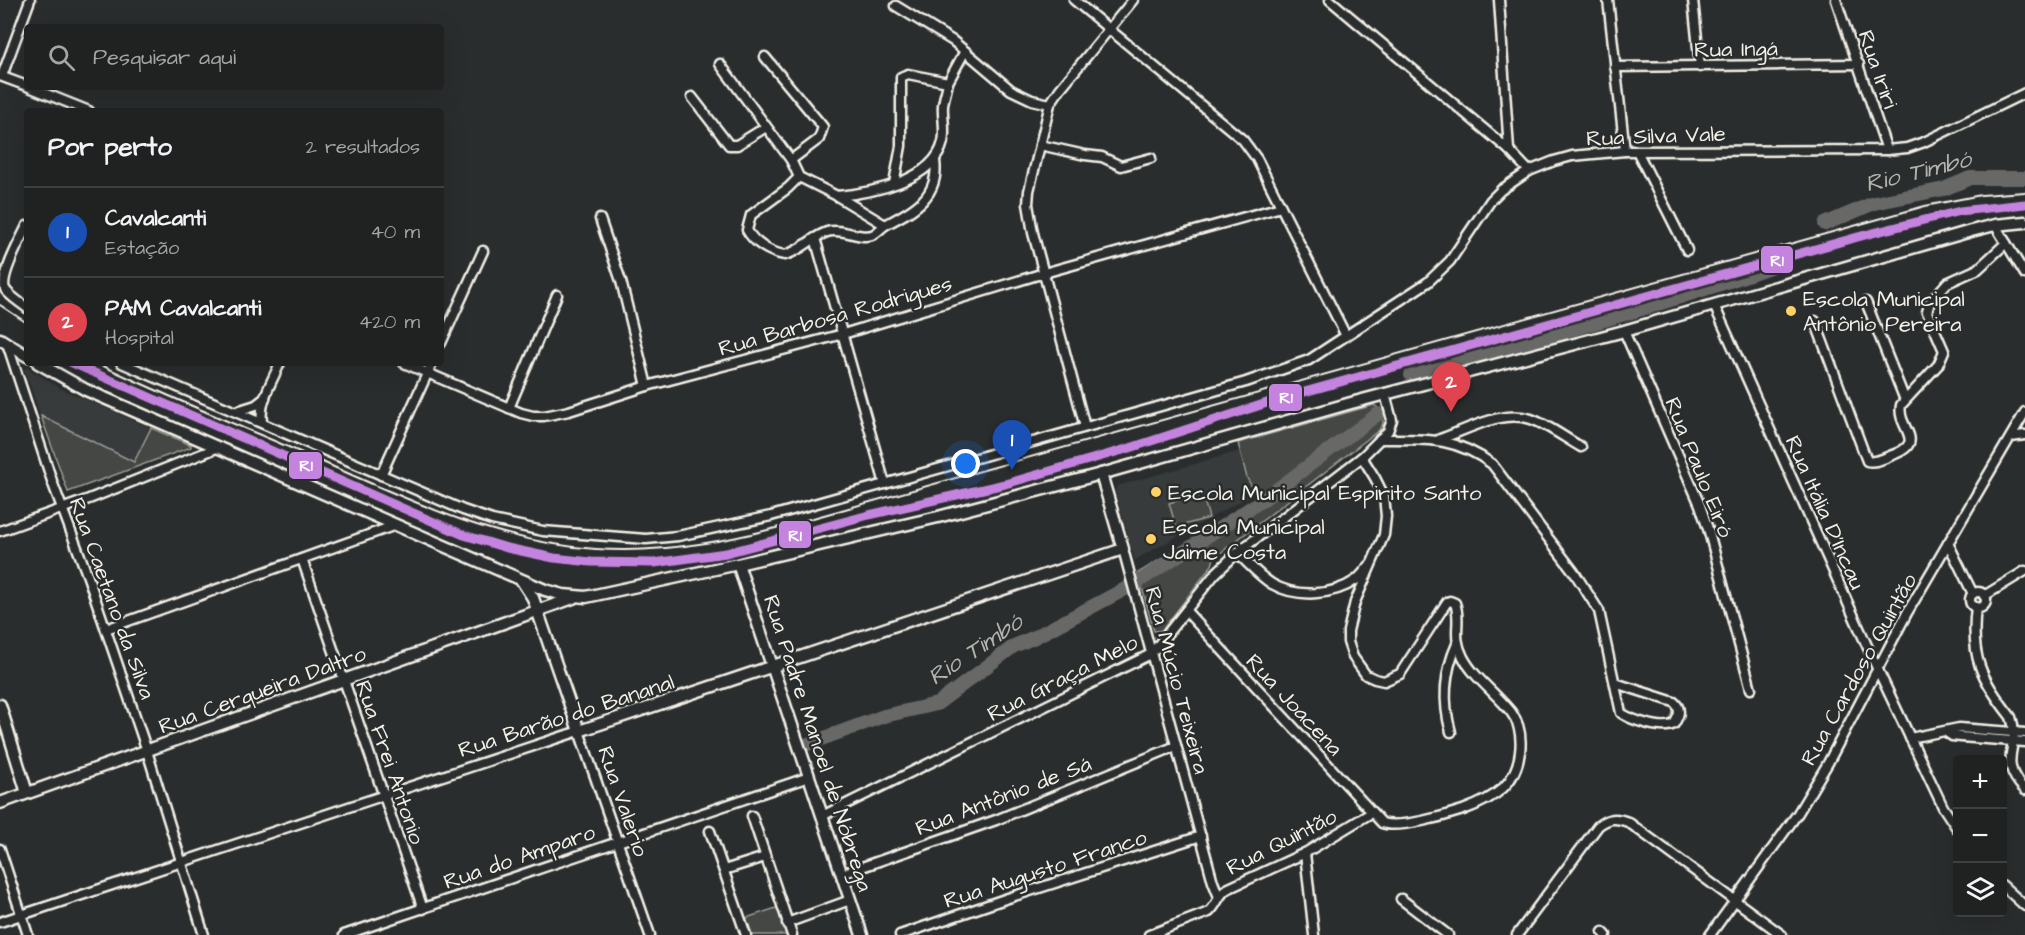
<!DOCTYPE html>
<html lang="pt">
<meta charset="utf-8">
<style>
:root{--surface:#202222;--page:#2d2f2f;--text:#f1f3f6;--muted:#a2a4a5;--line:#3d3f40;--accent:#ffd166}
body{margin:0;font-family:"Architects Daughter",sans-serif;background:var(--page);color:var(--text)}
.controls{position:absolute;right:18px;bottom:18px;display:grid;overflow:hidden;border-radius:6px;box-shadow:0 6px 24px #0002}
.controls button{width:54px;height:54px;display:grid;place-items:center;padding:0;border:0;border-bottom:2px solid var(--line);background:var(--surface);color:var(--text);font:30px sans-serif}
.you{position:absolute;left:966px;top:464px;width:21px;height:21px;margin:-15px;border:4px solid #fff;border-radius:50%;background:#1a73e8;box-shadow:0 0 0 9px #1a73e833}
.badge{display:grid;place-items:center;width:39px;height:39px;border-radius:50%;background:var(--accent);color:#fff;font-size:20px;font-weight:700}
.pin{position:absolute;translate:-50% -50px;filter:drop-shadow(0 2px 3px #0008)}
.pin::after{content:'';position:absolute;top:32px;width:21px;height:18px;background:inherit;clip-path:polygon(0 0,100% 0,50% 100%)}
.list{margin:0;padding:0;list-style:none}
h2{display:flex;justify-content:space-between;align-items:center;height:78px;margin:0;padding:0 24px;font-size:26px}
h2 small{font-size:20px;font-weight:400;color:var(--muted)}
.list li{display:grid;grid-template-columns:39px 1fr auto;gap:18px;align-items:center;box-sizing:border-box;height:90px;padding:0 24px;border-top:2px solid var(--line)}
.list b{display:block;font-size:22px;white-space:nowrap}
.list p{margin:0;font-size:20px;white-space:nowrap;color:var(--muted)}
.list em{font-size:20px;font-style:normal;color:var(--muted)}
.icon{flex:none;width:33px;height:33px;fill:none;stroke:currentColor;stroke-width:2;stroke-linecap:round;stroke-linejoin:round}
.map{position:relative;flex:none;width:2025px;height:935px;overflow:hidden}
.search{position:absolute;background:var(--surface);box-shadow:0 6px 24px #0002;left:24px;top:24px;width:420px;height:66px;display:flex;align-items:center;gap:15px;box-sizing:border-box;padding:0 21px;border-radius:6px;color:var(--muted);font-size:22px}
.panel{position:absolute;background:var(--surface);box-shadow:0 6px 24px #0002;left:24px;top:108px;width:420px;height:258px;border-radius:6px}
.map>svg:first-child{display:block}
.built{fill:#373a3a}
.green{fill:#444645;stroke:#9c9c96;stroke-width:1.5}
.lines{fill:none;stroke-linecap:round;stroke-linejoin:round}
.river{stroke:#676866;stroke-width:14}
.minor-casing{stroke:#f4f1e8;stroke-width:13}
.major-casing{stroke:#f4f1e8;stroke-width:15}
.minor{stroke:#2a2d2e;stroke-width:8}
.major{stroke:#2a2d2e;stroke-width:10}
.rail{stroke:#f4f1e8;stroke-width:2}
.rail-1-casing{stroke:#2a2d2e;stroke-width:14}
.rail-1{stroke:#c483df;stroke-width:9}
.poi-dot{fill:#ffd166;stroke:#2a2d2e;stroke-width:2}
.labels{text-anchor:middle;stroke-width:5;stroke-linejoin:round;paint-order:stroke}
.street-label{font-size:22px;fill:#f4f1e8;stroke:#2a2d2e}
.poi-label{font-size:22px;fill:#f4f1e8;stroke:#2a2d2e;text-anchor:start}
.water-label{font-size:24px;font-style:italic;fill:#b5b3ae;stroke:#2a2d2e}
.line-badge{stroke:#2a2d2e;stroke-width:2}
.badge-label{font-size:16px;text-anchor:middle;font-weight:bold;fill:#fff}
</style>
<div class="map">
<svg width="2025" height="935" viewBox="0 0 2025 935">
<rect width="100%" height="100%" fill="#2a2d2e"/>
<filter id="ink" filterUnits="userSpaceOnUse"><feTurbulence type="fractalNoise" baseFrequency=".0167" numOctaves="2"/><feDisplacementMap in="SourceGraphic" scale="12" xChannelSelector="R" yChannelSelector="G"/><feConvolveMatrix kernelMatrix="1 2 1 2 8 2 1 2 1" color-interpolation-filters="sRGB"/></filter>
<g filter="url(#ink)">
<!-- built -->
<g class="built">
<polygon points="26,367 62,389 151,428 134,462 41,416 24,369"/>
<polygon points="1240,451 1247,478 1255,493 1135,560 1115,491 1117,486"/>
</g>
<!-- green -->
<g class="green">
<polygon points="1374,405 1383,411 1383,424 1379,430 1214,558 1212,565 1163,629 1159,631 1154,631 1138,573 1259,499 1247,478 1238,443"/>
<polygon points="41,416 134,462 151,428 191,445 191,447 68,492"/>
<polygon points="1202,493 1209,518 1176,527 1169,503"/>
<polygon points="779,907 788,935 748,935 743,919"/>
</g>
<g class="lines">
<!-- river -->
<g class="river">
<polyline points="1825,224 1874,203 1944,189 1970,178 2025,178"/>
<path d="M 1411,375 C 1534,339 1658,308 1778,264"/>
<polyline points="1138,582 1264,499 1378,414"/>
<polyline points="808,744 884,716 937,704 1014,646 1035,637 1127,588"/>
</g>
<defs>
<g id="minor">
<polyline points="1074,0 1243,140 1257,159 1346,336"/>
<polyline points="1330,0 1509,150 1529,171"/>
<polyline points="1499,0 1509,150"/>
<polyline points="1608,0 1625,151"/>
<polyline points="1693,0 1700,67"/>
<polyline points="1836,0 1887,150"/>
<polyline points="896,6 953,41 1011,90 1032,100 1050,104"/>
<polyline points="765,57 823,127 819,139 791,160"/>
<path d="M 720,64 L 791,160 L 799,177 L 837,196 L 885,225 C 881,228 878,232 874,234 C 863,241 842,227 827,232 C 812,237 801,251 785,255 C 770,253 754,243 747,230 L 751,215 L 788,188 L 799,177"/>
<polyline points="1615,67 1859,64"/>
<polyline points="0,76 27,86"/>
<polyline points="2,76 30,0"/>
<polyline points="29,87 89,111"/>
<polyline points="692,97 729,145 737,145 766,127"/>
<polyline points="1040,145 1085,155 1102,157 1121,166 1151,158"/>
<polyline points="1637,151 1687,250"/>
<polyline points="894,184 901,146 901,77 908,74 948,82 965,51"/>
<path d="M 837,196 C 871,193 934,181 943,142 C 946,130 942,117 943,105 C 944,97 947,90 948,82"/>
<polyline points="600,219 621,281 647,386"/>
<path d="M 885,225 C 912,211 940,197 935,161"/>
<polyline points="1995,225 2025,274"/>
<path d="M 27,226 C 21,238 0,277 5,289 C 9,296 20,302 27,308"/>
<polyline points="815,238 885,484"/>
<polyline points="1866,302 1905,400"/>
<polyline points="1714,305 1877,668 1943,807 1958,830"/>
<path d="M 1815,321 L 1867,461 C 1875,463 1883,459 1890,456 C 1930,442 1896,429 1901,405 L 1938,365 L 1944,351 L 1927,312 L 1930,302 L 1947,283 L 1978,269 L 2006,243"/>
<polyline points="1624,331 1700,505 1709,532 1751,689"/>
<polyline points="7,343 53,484 88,577 147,751 204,935"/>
<polyline points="441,343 483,251"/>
<polyline points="122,363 463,510 492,520 543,531 646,539 678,536 771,516 1246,382 1309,360 1428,282 1450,261 1491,200 1501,190 1529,171 1554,161 1572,156 1625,151 1887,150 1907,148 1924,142 2025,93"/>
<polyline points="404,363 521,413 533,416 544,416 569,411 647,386 843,334 1044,273 1281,207"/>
<polyline points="509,408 557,295"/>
<polyline points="237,411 256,405 265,398"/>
<path d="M 262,422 C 259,401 272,382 280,363"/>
<polyline points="1085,427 1033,233 1028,204 1029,191 1050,104 1060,89 1133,0"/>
<polyline points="2011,437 2025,435"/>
<path d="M 1380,439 C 1424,439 1454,436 1492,464 L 1574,572 L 1599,611 L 1621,713 C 1631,720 1663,731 1674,724 C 1679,716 1682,709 1674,702 L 1615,683"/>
<path d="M 1440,439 C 1467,430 1502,409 1531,419 C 1548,425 1565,438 1581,447"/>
<polyline points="381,475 432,363"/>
<polyline points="0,531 89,499 219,447"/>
<polyline points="1948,543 1973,594"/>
<polyline points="1123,549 1213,882 1219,897"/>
<path d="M 1237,553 C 1248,563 1259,576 1272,584 C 1296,598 1333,596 1356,580 C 1361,576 1365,571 1369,566"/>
<polyline points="302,559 423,909"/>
<circle cx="1978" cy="600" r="8"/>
<polyline points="1984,596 2025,571"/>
<path d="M 1976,607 C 1970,657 1981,679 2011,717 C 2022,748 1995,759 2025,790"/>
<path d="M 1186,611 L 1382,823 C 1399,829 1445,816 1463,810 C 1477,805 1492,798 1503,788 C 1522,770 1527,733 1511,712 C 1496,693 1474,678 1463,657 C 1451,634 1462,622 1455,603 L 1450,601 L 1447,602 L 1400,674 L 1384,681 L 1375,679 L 1366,675 L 1353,657 L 1348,642 L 1348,631 L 1355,602 L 1384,535 L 1386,516 L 1384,496 L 1375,478 L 1362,457"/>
<polyline points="106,629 396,525"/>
<path d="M 1451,732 C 1442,701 1444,673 1457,644"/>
<polyline points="1946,732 1952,736 1961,737 2025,742"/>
<polyline points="1910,738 1959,728 2025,733"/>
<polyline points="752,816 792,935"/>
<polyline points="822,816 1151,654 1215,574 1237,553 1362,457 1388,431 1392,420 1385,394"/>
<polyline points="710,831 746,935"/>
<polyline points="0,849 28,935"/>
<polyline points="1305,853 1314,935"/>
<polyline points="724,870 765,857"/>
<polyline points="842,874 996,820 1176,746"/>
<polyline points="2002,885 2025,906"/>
<polyline points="1401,899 1448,935"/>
<polyline points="0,922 579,731 650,935"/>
<polyline points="787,923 850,900"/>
<polyline points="1603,932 1606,935"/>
<polyline points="344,935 809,777"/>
<polyline points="900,935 1005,899 1201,836"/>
<path d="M 1149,935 L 1209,912 C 1217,905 1218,895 1227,889 L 1305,853 L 1371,813"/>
<path d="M 1517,935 L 1598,826 C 1608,818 1616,817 1628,822 L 1782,935"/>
<polyline points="1710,935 1798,813 1828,763 1907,613 2025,412"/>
</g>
<g id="major">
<polyline points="0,339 27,356"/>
<polyline points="38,363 86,390 545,590 563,595 586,597 738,564 938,517 1101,474 1351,403 1624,331 1971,231 1995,225 2025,222"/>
<polyline points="738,564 862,935"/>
<polyline points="522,581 533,598 579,731 1123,549 1101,474"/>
<polyline points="0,705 27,793"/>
<polyline points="0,803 573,598"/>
</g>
</defs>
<!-- minor casing -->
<use href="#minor" class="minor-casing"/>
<!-- major casing -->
<use href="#major" class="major-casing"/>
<!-- minor -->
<use href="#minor" class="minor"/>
<!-- major -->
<use href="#major" class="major"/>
<!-- rail -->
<g class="rail">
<polyline points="0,305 27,323"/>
<path d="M 97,363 C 163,395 233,423 300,452 C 396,494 490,542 596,549 C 669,554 737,539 806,520 L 1925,206 L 1981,195 L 2025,192"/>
<polyline points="1291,396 1345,377"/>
</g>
<defs>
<polyline id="rail-1" points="72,363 425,518 464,535 507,548 554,558 591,562 654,563 726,553 869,515 1005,484 1130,448 1276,400 1865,235 1960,211 2025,204"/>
</defs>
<!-- rail-1 casing -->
<use href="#rail-1" class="rail-1-casing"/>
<!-- rail-1 -->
<use href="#rail-1" class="rail-1"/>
</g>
</g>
<!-- markers -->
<g class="poi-dot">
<circle cx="1791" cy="311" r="6"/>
<circle cx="1156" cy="492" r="6"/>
<circle cx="1151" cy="539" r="6"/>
</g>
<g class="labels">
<!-- street labels -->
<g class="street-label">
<text transform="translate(1736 48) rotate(-1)" y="8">Rua Ingá</text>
<text transform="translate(1879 69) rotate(71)" y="8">Rua Iriri</text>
<text transform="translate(1656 135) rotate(-2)" y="8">Rua Silva Vale</text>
<text transform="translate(835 315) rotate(-16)" y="8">Rua Barbosa Rodrigues</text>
<text transform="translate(1700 467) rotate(68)" y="8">Rua Paulo Eiró</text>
<text transform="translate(1826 512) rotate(66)" y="8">Rua Itália D'Incau</text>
<text transform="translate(113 598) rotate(70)" y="8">Rua Caetano da Silva</text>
<text transform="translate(1858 669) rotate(-61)" y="8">Rua Cardoso Quintão</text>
<text transform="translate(1062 677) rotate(-27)" y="8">Rua Graça Melo</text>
<text transform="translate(1178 680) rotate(75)" y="8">Rua Múcio Teixeira</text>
<text transform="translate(262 689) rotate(-20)" y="8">Rua Cerqueira Daltro</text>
<text transform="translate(1295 704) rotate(47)" y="8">Rua Joacena</text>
<text transform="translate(566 715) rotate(-18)" y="8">Rua Barão do Bananal</text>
<text transform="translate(819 743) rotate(72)" y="8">Rua Padre Manoel de Nóbrega</text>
<text transform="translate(391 762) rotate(71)" y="8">Rua Frei Antonio</text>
<text transform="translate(1003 795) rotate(-21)" y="8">Rua Antônio de Sá</text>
<text transform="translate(624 801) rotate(71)" y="8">Rua Valerio</text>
<text transform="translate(1281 841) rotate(-27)" y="8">Rua Quintão</text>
<text transform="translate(519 856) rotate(-19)" y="8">Rua do Amparo</text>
<text transform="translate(1045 868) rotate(-18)" y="8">Rua Augusto Franco</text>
</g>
<!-- poi labels -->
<g class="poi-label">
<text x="1803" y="306">Escola Municipal<tspan x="1803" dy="25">Antônio Pereira</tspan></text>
<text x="1168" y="500">Escola Municipal Espirito Santo</text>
<text x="1163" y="534">Escola Municipal<tspan x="1163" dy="25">Jaime Costa</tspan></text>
</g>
<!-- water labels -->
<g class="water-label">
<text transform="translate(1918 171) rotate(-14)" y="8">Rio Timbó</text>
<text transform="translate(975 649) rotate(-34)" y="8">Rio Timbó</text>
</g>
</g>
<g class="line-badge">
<rect x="1760" y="245" width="34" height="29" rx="6" fill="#c483df"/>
<rect x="1268" y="383" width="35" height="29" rx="6" fill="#c483df"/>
<rect x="288" y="451" width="35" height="29" rx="6" fill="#c483df"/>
<rect x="778" y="520" width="34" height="29" rx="6" fill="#c483df"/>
</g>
<g class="badge-label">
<text x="1777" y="266">R1</text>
<text x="1286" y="403">R1</text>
<text x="306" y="471">R1</text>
<text x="795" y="541">R1</text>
</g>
</svg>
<div class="controls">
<button>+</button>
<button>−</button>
<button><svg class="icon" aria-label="layers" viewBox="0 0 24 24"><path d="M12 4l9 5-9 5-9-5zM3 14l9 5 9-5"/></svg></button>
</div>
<div class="you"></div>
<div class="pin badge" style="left:1012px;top:470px;background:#1a4fb4">1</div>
<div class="pin badge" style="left:1451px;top:412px;background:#e0444e">2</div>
<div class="search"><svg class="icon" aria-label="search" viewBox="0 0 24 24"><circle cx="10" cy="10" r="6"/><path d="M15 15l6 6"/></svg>Pesquisar aqui</div>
<section class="panel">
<h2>Por perto<small>2 resultados</small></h2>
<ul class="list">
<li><span class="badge" style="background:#1a4fb4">1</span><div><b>Cavalcanti</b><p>Estação</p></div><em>40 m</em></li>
<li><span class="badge" style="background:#e0444e">2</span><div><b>PAM Cavalcanti</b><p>Hospital</p></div><em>420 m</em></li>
</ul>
</section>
</div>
